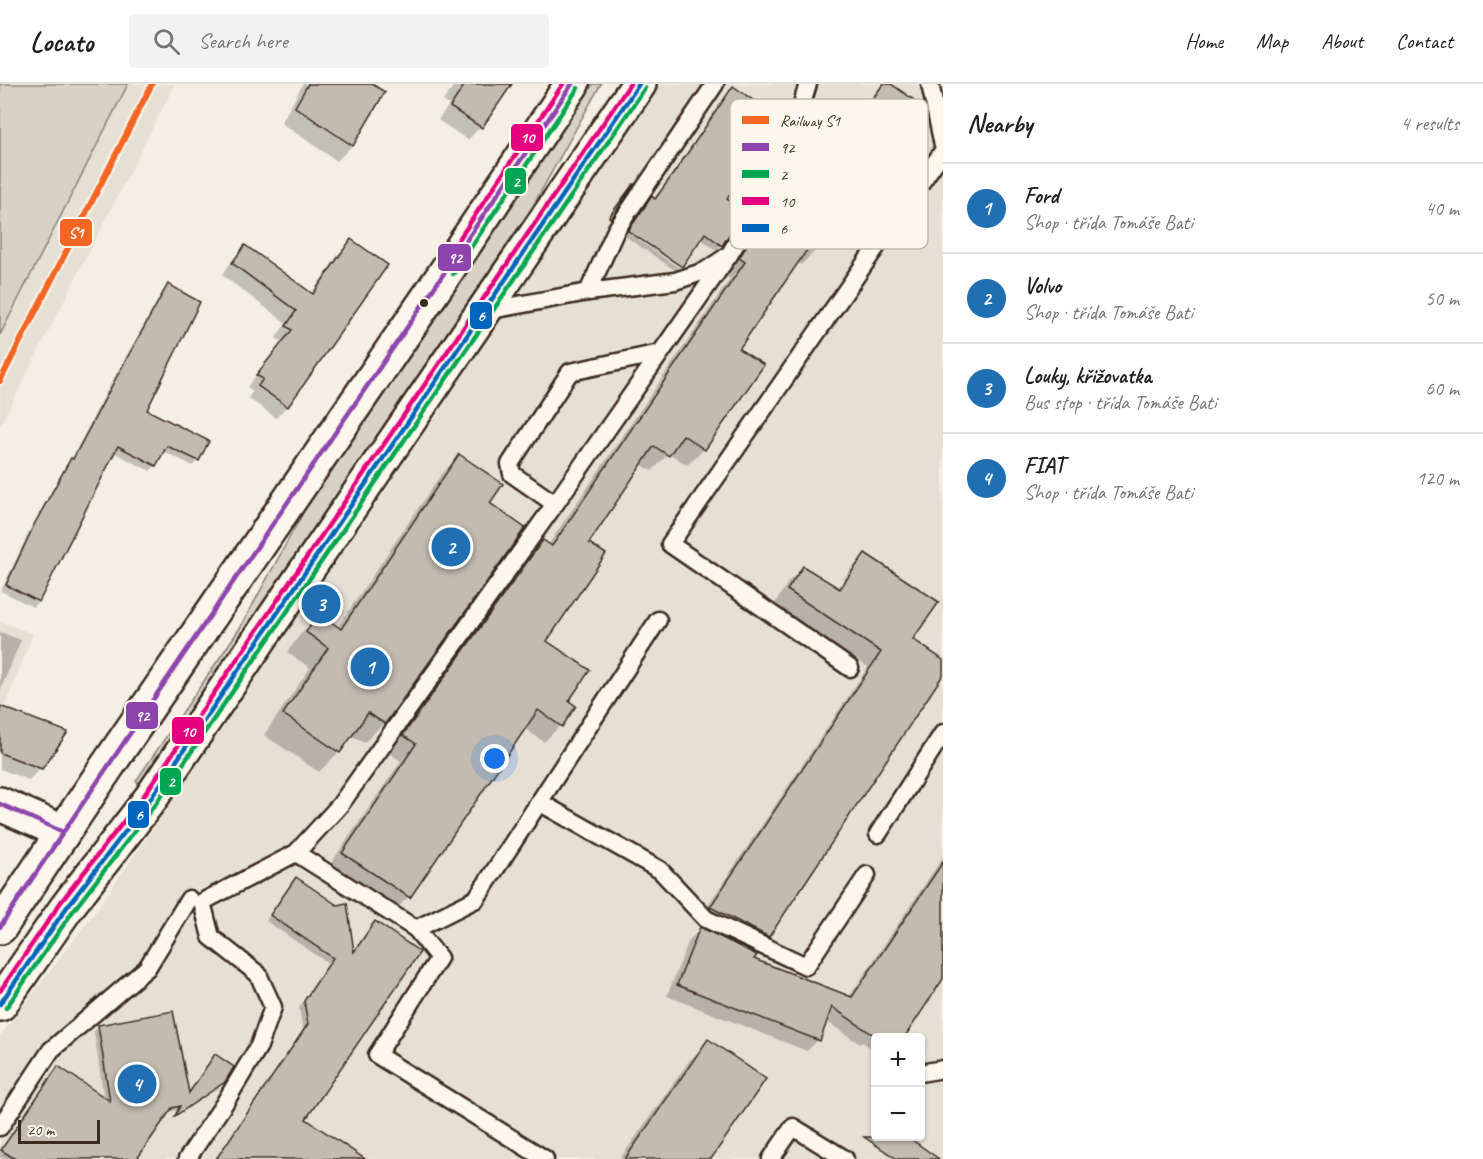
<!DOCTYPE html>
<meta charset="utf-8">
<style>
:root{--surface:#fff;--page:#f2f2f2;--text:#202124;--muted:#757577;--line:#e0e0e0;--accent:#1f6fb2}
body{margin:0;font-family:Caveat,sans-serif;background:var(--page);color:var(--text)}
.controls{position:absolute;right:18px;bottom:18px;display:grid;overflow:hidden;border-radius:6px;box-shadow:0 2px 4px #0004}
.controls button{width:54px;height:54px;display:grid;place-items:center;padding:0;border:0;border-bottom:2px solid var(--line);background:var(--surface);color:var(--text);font:30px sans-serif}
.scale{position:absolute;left:18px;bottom:15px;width:82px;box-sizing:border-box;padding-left:6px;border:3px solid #3b2a1e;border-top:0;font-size:16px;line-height:21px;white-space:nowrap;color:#3b2a1e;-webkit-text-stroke:4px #fbf7ec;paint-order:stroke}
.you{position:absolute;left:495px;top:675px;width:21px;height:21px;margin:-15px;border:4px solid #fff;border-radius:50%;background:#1a73e8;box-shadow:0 0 0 9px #1a73e833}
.badge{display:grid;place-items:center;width:39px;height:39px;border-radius:50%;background:var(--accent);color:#fff;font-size:20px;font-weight:700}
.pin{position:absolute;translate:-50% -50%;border:3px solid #fff;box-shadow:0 2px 6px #0006}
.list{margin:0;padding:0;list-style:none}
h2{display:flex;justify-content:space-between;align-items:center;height:78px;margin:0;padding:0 24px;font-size:26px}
h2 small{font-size:20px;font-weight:400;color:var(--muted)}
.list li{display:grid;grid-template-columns:39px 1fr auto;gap:18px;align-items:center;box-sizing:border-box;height:90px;padding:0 24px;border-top:2px solid var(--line)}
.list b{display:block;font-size:22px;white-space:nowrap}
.list p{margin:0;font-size:20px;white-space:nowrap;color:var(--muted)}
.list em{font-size:20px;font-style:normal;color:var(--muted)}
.icon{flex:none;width:33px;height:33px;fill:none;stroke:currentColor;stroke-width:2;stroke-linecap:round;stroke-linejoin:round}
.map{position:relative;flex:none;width:943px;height:1075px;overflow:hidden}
header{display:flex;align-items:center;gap:36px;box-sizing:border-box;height:84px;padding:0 30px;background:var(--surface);border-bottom:2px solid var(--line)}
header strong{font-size:28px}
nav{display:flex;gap:33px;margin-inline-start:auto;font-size:21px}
.search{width:420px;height:54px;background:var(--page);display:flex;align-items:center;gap:15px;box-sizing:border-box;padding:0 21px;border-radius:6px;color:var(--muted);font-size:22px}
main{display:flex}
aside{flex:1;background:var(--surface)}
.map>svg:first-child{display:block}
.built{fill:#e5dfd4;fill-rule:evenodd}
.green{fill:#d8d1c6;stroke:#8a7e72;stroke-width:1.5}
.shadow{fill:#0003}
.building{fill:#c3bbb0;stroke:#3b2a1e;stroke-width:1.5}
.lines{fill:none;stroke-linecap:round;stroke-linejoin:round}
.lane-casing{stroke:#3b2a1e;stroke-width:21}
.street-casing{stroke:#3b2a1e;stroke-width:38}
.primary-casing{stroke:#3b2a1e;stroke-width:38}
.lane{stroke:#fbf7ec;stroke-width:16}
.street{stroke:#fbf7ec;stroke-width:33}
.primary{stroke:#fbf7ec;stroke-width:33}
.bus-1-casing{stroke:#fbf7ec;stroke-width:9}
.bus-2-casing{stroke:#fbf7ec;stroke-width:9}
.bus-3-casing{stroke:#fbf7ec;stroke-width:9}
.bus-4-casing{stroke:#fbf7ec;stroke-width:9}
.bus-1{stroke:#8e44ad;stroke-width:4.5}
.bus-2{stroke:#00a651;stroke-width:4.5}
.bus-3{stroke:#e5007d;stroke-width:4.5}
.bus-4{stroke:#0065bd;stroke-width:4.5}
.rail-1-casing{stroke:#fbf7ec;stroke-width:10}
.rail-1{stroke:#f26522;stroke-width:6}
.bus-dot{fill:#3b2a1e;stroke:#fbf7ec;stroke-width:2}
.key{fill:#fbf7ec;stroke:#c1baae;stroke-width:1.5}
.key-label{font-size:16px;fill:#3b2a1e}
.line-badge{stroke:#fbf7ec;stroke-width:2}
.badge-label{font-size:16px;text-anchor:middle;font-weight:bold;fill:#fff}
</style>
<header>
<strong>Locato</strong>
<div class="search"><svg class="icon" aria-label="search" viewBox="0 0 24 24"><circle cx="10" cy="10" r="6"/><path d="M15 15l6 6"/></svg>Search here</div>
<nav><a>Home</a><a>Map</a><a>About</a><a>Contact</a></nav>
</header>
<main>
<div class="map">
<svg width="943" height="1075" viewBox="0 0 943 1075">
<rect width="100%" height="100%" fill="#f3efe4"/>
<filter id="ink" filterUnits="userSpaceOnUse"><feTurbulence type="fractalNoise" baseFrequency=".0167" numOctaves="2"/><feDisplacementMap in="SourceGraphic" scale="12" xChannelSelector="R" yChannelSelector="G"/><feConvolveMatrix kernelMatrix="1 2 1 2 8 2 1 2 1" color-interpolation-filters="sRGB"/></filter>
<g filter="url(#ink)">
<!-- built -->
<g class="built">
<polygon points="128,0 175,0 0,342 0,251"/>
<path d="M 660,0 L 943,0 L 943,1075 L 0,1075 L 0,952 L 93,831 L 222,645 L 442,324 L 550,160 ZM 876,954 L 920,954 L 920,1052 L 876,1052 Z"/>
<polygon points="0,537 33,550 0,635"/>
</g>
<!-- green -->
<g class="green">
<polygon points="0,0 128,0 0,251"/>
<polygon points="593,0 601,0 531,125 141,700 136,697 240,544 310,416"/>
</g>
<!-- shadow -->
<g class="shadow">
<polygon points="303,0 369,0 383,8 352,62 337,77 281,39"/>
<polygon points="455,0 510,0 480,43 468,56 438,36 449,21 443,17"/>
<polygon points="884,0 888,0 873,74 878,77 817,165 801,181 797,178 737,265 704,365 687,381 669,369 652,387 640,380 587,459 545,558 567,617 574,622 560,642 544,658 524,644 408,813 392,830 327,785 401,677 388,668 526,474 543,457 548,461 730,195 724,191 745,157 761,141 765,144 819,65 835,48 843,54 869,15"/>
<polygon points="733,4 721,161 716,166 700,154 681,181 629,145 647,119 652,114 654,116"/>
<polygon points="627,148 679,184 676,187 625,152"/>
<polygon points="352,157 386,181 287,322 276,334 248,314 253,307 247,303 282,258 276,254 286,239 222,191 234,174 245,163 311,210 340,168"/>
<polygon points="168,202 145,327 198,376 193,382 163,367 155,382 150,387 113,368 38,517 33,523 1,507 30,446 66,381 71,376 110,301 163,207"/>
<polygon points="459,372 488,420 384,639 364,659 351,651 339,668 319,688 264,651 310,584 287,568 300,551 320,531 337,544 440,392"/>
<polygon points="865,471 911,556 943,578 943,588 768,852 753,867 696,839 868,583 774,521 788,498 803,484 837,505 851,485"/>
<polygon points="0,548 21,556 0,607"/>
<polygon points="0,623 65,649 41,684 29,696 0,685"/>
<polygon points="943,773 943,892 902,954 876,954 876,967 862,958 860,960 826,937 818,956 807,967 667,912 689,856 700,845 752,876 849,913"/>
<polygon points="296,795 353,869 375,839 304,1035 362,1075 216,1075 303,946 299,924 329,880 266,837"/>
<polygon points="99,942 188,1011 211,976 224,997 174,1032 178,1026 168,1028 135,1075 3,1075 0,1073 0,1067 58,984 104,1016 94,947"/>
<polygon points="709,957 709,1075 620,1075 689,977"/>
</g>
<!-- building -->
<g class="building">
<polygon points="308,0 372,0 385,8 353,62 295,23"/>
<polygon points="465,0 512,0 482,44 450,23"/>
<polygon points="883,0 891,0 914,16 875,74 880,77 819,166 811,160 739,265 764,281 705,366 683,351 669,372 654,362 589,459 606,470 547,557 590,586 569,617 576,622 562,643 538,626 410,814 342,769 416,660 403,651 543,456 552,462 745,178 739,174 761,139 769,144 835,46 846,54"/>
<polygon points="733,2 773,30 756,54 765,61 727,115 744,127 722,162 705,149 682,183 628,147 652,112 655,115 676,86"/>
<polygon points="633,100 634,100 611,135 609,133"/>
<polygon points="351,155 388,181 288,323 258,302 263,295 256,291 292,246 286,242 296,227 232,179 245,161 313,210"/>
<polygon points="168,200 200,218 147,326 209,357 199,377 167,362 156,382 118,362 39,518 6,501 35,439 71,374 73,375 116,294"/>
<polygon points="459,370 503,400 490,419 525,444 385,640 368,629 340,669 283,630 328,564 306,548 319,529 341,545"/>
<polygon points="865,469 939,518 913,555 943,576 943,591 769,853 710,823 881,568 787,506 803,482 840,505"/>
<polygon points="0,622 68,648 42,685 0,669"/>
<polygon points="943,778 943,895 904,954 878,954 832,923 820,957 677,901 700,843 757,871 754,875 852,913"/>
<polygon points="296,793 337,821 347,819 354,868 375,837 420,868 306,1035 365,1075 216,1075 308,940 304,917 333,874 270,831"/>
<polygon points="173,927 189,1009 215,970 234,983 225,998 175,1032 180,1022 172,1024 137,1075 15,1075 1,1066 58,982 110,1017 98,941"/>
<polygon points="708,955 766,995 711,1075 625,1075"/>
<polygon points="864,1053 908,1053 939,1075 897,1075"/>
</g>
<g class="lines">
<defs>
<g id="lane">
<polyline points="930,0 943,61"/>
<polyline points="588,208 616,146 715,0"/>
<polyline points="486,227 588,208 675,197 705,187 729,171 783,83 808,0"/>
<polyline points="555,420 512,390 510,380 570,288 660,269"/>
<polyline points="850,584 670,460 943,67"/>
<polyline points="539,718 660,786 706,835 806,882 867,791"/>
<polyline points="878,750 943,649"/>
<polyline points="296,769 416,845 476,815 658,536"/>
<polyline points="416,845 439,874 377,971 545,1075"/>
<polyline points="920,989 943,985"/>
<polyline points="0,1043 51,966 147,884 189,815"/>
<polyline points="187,1075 224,1020 259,962 273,923 258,890 211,853 202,818 296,769 340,721 555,420 729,171"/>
<polyline points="771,1075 793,1043 845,1075"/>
</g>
<polyline id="street" points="0,720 63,748"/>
<g id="primary">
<polyline points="0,843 106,684 441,195 572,0"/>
<polyline points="0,920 67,823 151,714 639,0"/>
</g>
</defs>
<!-- lane casing -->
<use href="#lane" class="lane-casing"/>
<!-- street casing -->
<use href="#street" class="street-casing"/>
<!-- primary casing -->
<use href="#primary" class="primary-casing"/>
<!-- lane -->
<use href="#lane" class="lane"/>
<!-- street -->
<use href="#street" class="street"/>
<!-- primary -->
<use href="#primary" class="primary"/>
<defs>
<g id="bus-1">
<polyline points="0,720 63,748"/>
<path d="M 0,843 C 188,560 383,282 572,0"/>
</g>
<g id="bus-2">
<polyline points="453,190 578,4"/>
<polyline points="6,924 73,827 157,718 645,4"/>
</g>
<g id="bus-3">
<polyline points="441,182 563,0"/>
<polyline points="0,907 61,818 145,710 630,0"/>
</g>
<polyline id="bus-4" points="0,920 67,823 151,714 639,0"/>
</defs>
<!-- bus-1 casing -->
<use href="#bus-1" class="bus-1-casing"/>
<!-- bus-2 casing -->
<use href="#bus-2" class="bus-2-casing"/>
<!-- bus-3 casing -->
<use href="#bus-3" class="bus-3-casing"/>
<!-- bus-4 casing -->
<use href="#bus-4" class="bus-4-casing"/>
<!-- bus-1 -->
<use href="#bus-1" class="bus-1"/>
<!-- bus-2 -->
<use href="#bus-2" class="bus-2"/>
<!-- bus-3 -->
<use href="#bus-3" class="bus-3"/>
<!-- bus-4 -->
<use href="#bus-4" class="bus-4"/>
<defs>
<polyline id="rail-1" points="0,297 152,0"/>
</defs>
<!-- rail-1 casing -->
<use href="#rail-1" class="rail-1-casing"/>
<!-- rail-1 -->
<use href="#rail-1" class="rail-1"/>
</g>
</g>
<!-- markers -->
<circle class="bus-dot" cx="424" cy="219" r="5"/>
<!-- legend -->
<rect x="730" y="15" width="198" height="150" rx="9" class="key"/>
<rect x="742" y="32" width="27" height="8" fill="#f26522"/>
<rect x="742" y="59" width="27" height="8" fill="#8e44ad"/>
<rect x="742" y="86" width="27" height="8" fill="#00a651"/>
<rect x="742" y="113" width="27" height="8" fill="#e5007d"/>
<rect x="742" y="140" width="27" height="8" fill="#0065bd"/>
<g class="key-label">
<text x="780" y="42">Railway S1</text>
<text x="780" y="69">92</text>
<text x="780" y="96">2</text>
<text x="780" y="123">10</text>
<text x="780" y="150">6</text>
</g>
<g class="line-badge">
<rect x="510" y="39" width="34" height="29" rx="6" fill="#e5007d"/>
<rect x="504" y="83" width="23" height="28" rx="6" fill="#00a651"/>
<rect x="59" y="134" width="34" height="29" rx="6" fill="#f26522"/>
<rect x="437" y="159" width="35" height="29" rx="6" fill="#8e44ad"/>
<rect x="469" y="217" width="24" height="29" rx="6" fill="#0065bd"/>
<rect x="125" y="617" width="34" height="29" rx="6" fill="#8e44ad"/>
<rect x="171" y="632" width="34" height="29" rx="6" fill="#e5007d"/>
<rect x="159" y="683" width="23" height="29" rx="6" fill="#00a651"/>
<rect x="127" y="716" width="23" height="29" rx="6" fill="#0065bd"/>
</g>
<g class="badge-label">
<text x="527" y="59">10</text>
<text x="516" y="103">2</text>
<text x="76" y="154">S1</text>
<text x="455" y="179">92</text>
<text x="481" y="237">6</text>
<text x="142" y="637">92</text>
<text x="188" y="653">10</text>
<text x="171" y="703">2</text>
<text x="139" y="736">6</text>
</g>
</svg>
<div class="controls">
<button>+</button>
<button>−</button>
</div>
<div class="scale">20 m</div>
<div class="you"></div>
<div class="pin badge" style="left:370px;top:583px">1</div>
<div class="pin badge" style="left:451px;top:463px">2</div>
<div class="pin badge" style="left:321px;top:520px">3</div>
<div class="pin badge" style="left:137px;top:1000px">4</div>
</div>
<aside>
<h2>Nearby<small>4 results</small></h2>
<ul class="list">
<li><span class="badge">1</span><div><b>Ford</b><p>Shop · třída Tomáše Bati</p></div><em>40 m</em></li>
<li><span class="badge">2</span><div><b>Volvo</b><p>Shop · třída Tomáše Bati</p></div><em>50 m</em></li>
<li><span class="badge">3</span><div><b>Louky, křižovatka</b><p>Bus stop · třída Tomáše Bati</p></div><em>60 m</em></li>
<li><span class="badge">4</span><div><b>FIAT</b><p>Shop · třída Tomáše Bati</p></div><em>120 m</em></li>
</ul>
</aside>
</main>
